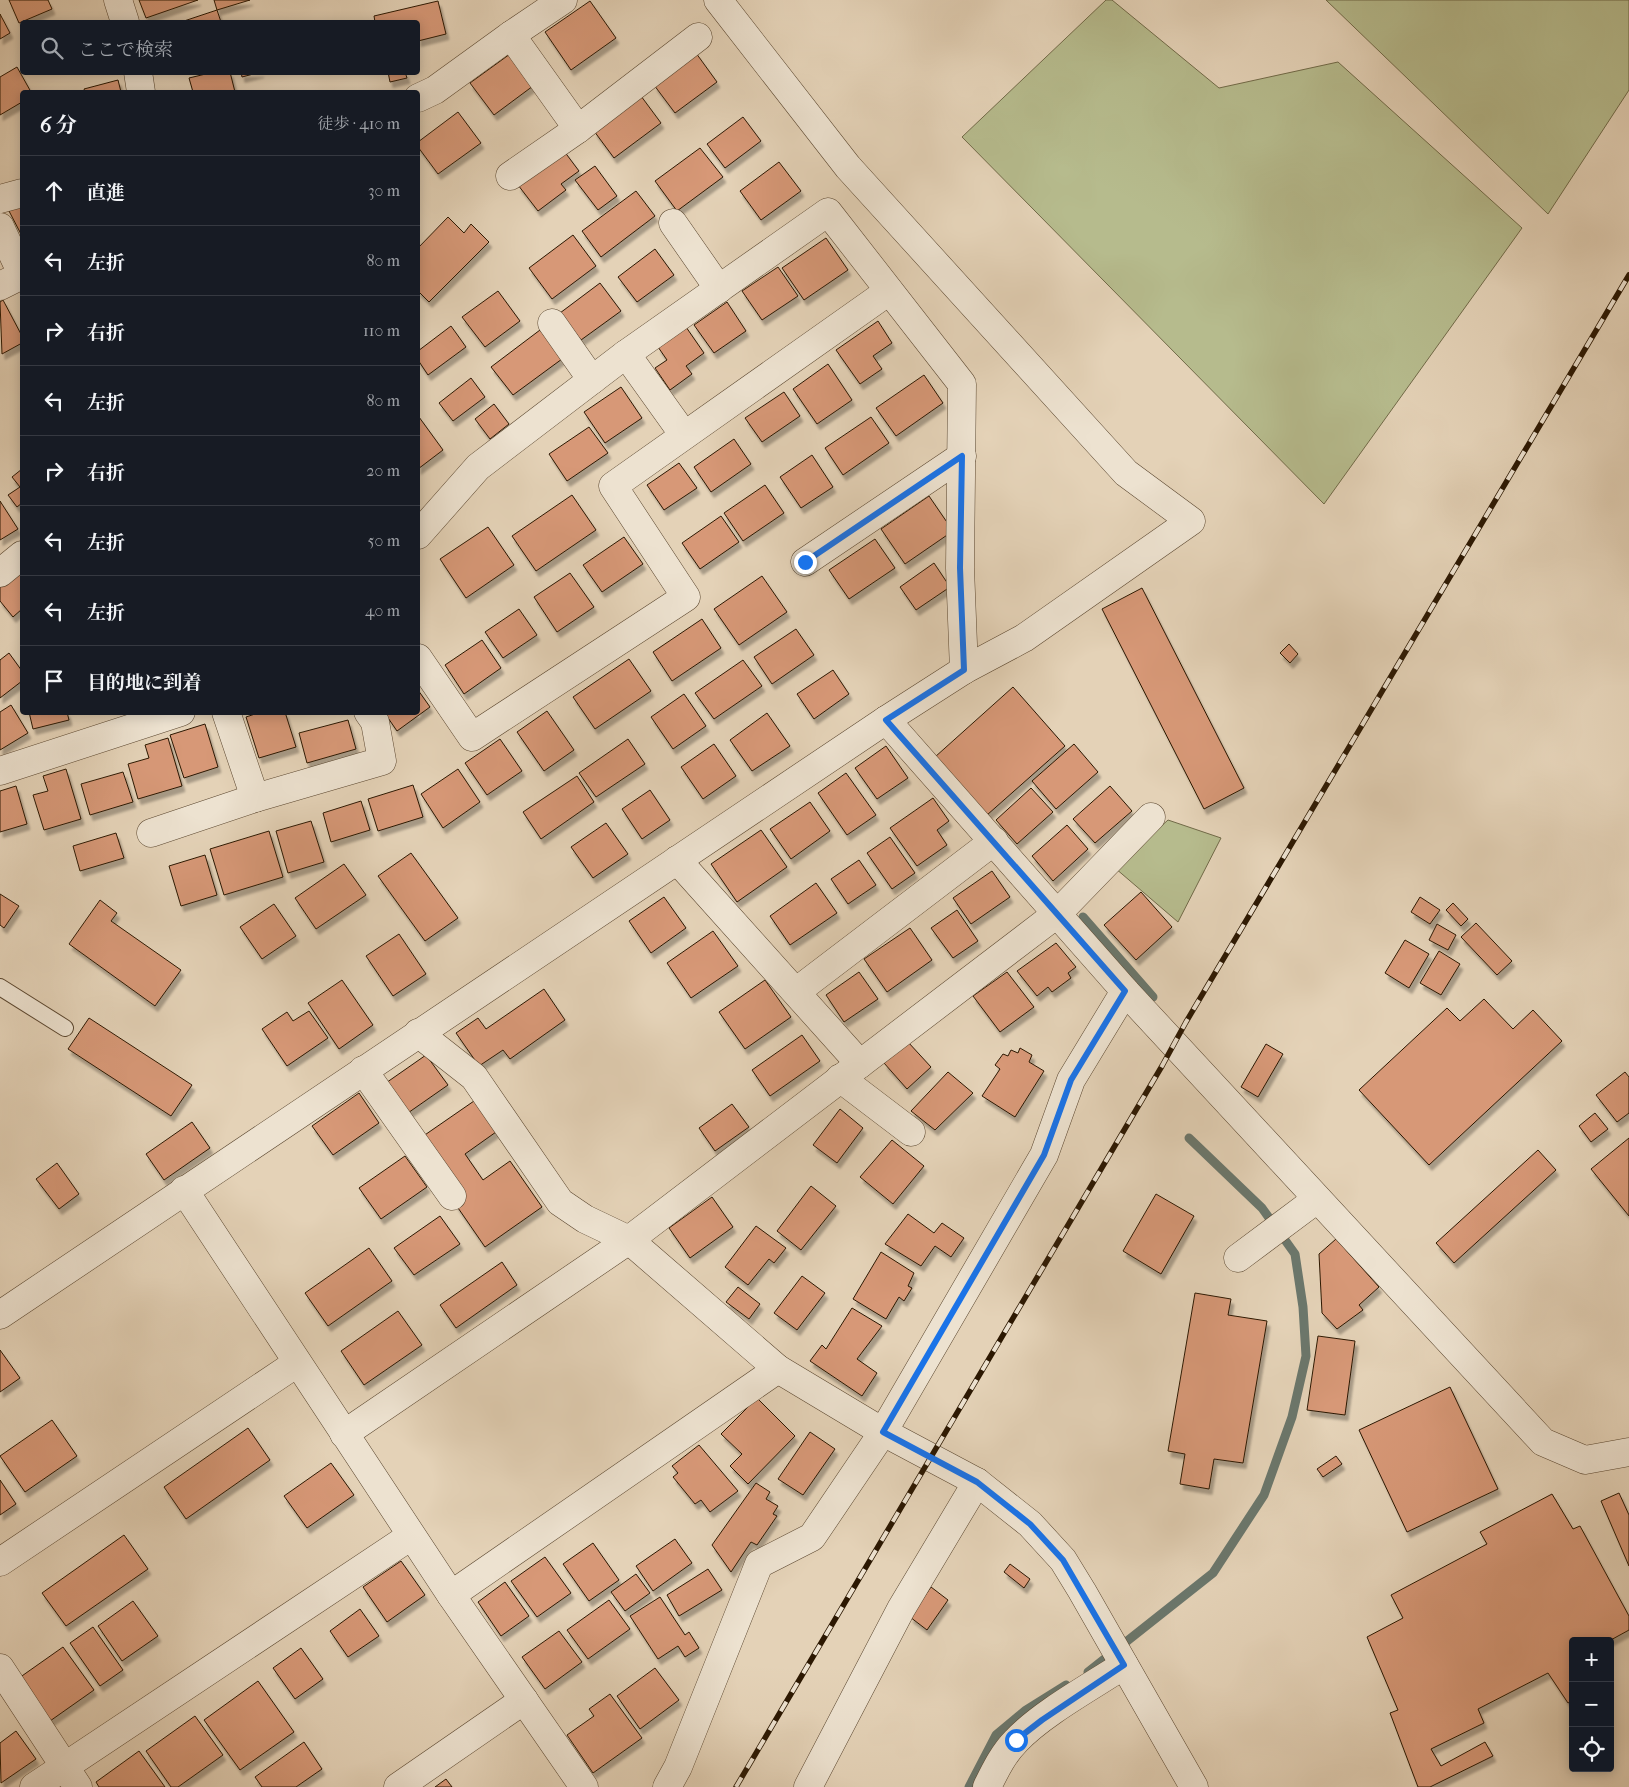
<!DOCTYPE html>
<html lang="ja">
<meta charset="utf-8">
<style>
:root{--surface:#171b24;--page:#20242c;--text:#f1f3f6;--muted:#9ea1a6;--line:#363941}
body{margin:0;font-family:"IM FELL French Canon","Noto Serif JP",serif;background:var(--page);color:var(--text)}
.controls{position:absolute;right:15px;bottom:15px;display:grid;overflow:hidden;border-radius:5px;box-shadow:0 2px 12px #0003}
.controls button{width:45px;height:45px;display:grid;place-items:center;padding:0;border:0;border-bottom:1px solid var(--line);background:var(--surface);color:var(--text);font:25px sans-serif}
.stop{position:absolute;width:15px;height:15px;margin:-11px;border:4px solid #1a73e8;border-radius:50%;background:#fff}
.stop.end{background:#1a73e8;border-color:#fff;box-shadow:0 1px 5px #0008}
.list{margin:0;padding:0;list-style:none}
h2{display:flex;justify-content:space-between;align-items:center;height:65px;margin:0;padding:0 20px;font-size:21px}
h2 small{font-size:16px;font-weight:400;color:var(--muted)}
.list li{display:grid;grid-template-columns:32px 1fr auto;gap:15px;align-items:center;box-sizing:border-box;height:70px;padding:0 20px;border-top:1px solid var(--line)}
.list b{display:block;font-size:19px;white-space:nowrap}
.list em{font-size:16px;font-style:normal;color:var(--muted)}
.icon{flex:none;width:28px;height:28px;fill:none;stroke:currentColor;stroke-width:2;stroke-linecap:round;stroke-linejoin:round}
.map{position:relative;flex:none;width:1629px;height:1787px;overflow:hidden}
.search{position:absolute;background:var(--surface);box-shadow:0 2px 12px #0003;left:20px;top:20px;width:400px;height:55px;display:flex;align-items:center;gap:12px;box-sizing:border-box;padding:0 18px;border-radius:5px;color:var(--muted);font-size:19px}
.panel{position:absolute;background:var(--surface);box-shadow:0 2px 12px #0003;left:20px;top:90px;width:400px;height:625px;border-radius:5px}
.map>svg:first-child{display:block}
.green{fill:#b6bb8d;stroke:#716a48}
.lines{fill:none;stroke-linecap:round;stroke-linejoin:round}
.stream{stroke:#6b776c;stroke-width:9}
.building{fill:#d79877;stroke:#2c1802;filter:url(#shadow)}
.service-casing{stroke:#5a462f;stroke-width:18}
.minor-casing{stroke:#5a462f;stroke-width:29}
.service{stroke:#ede2d0;stroke-width:16}
.minor{stroke:#ede2d0;stroke-width:28}
.rail-casing{stroke:#2c1802;stroke-width:5.5}
.rail{stroke:#ede2d0;stroke-width:4;stroke-dasharray:11;stroke-linecap:butt}
.route{stroke:#1a73e8;stroke-width:6}
</style>
<div class="map">
<svg width="1629" height="1787" viewBox="0 0 1629 1787">
<defs>
<filter id="shadow"><feDropShadow dx="3" dy="5.5" stdDeviation="1" flood-color="#0004"/></filter>
</defs>
<rect width="100%" height="100%" fill="#e4d2b7"/>
<filter id="stains"><feTurbulence type="fractalNoise" baseFrequency=".004" numOctaves="4"/><feColorMatrix values="0 0 0 0 .2 0 0 0 0 .09 0 0 0 0 .02 0 0 0 .5 -.17"/></filter>
<radialGradient id="worn" r=".72"><stop offset=".6" stop-color="#630" stop-opacity="0"/><stop offset="1" stop-color="#630" stop-opacity=".3"/></radialGradient>
<!-- green -->
<g class="green">
<polygon points="1106,0 1112,0 1219,88 1338,62 1522,228 1324,504 962,137"/>
<polygon points="1326,0 1629,0 1629,90 1548,214"/>
<polygon points="1168,820 1221,838 1178,922 1115,868"/>
</g>
<g class="lines">
<!-- stream -->
<g class="stream">
<polyline points="1083,917 1153,997"/>
<polyline points="1088,1672 1213,1573 1264,1495 1292,1417 1306,1356 1303,1307 1295,1254 1262,1208 1189,1138"/>
<polyline points="969,1787 996,1735 1026,1710 1066,1685"/>
</g>
</g>
<!-- building -->
<g class="building">
<polygon points="9,0 48,0 52,9 19,23"/>
<polygon points="139,0 198,0 146,18"/>
<polygon points="214,0 250,0 217,10"/>
<polygon points="438,1 446,34 418,41 418,22 375,22 374,16"/>
<polygon points="590,1 616,38 571,70 545,32"/>
<polygon points="217,10 221,22 181,22"/>
<polygon points="0,14 10,33 0,39"/>
<polygon points="696,53 717,82 675,113 654,85"/>
<polygon points="510,54 533,86 494,115 470,83"/>
<polygon points="17,67 31,92 22,92 22,102 0,115 0,77"/>
<polygon points="214,72 230,72 235,92 193,92 189,78"/>
<polygon points="241,72 261,72 242,77"/>
<polygon points="388,72 405,72 407,78 390,82"/>
<polygon points="118,80 121,92 85,92 84,89"/>
<polygon points="641,96 661,123 614,158 594,131"/>
<polygon points="458,112 481,143 438,174 418,147 418,142"/>
<polygon points="743,117 761,141 725,168 707,144"/>
<polygon points="700,148 723,177 677,211 655,181"/>
<polygon points="564,151 579,171 561,184 566,190 538,211 518,185"/>
<polygon points="779,162 801,191 761,220 740,191"/>
<polygon points="595,166 617,196 598,210 575,180"/>
<polygon points="636,191 655,216 601,257 582,231"/>
<polygon points="22,204 22,236 9,211"/>
<polygon points="448,217 464,233 471,224 489,242 429,302 418,291 418,248"/>
<polygon points="573,235 596,266 552,299 529,268"/>
<polygon points="826,238 848,270 804,300 782,268"/>
<polygon points="655,249 674,275 637,302 618,277"/>
<polygon points="778,267 798,296 762,320 742,291"/>
<polygon points="600,283 621,311 581,340 560,313"/>
<polygon points="498,291 520,321 485,347 462,317"/>
<polygon points="3,300 22,336 22,343 2,354 0,302"/>
<polygon points="727,302 746,331 714,353 694,325"/>
<polygon points="878,321 892,343 873,356 882,369 860,384 836,350"/>
<polygon points="451,326 466,347 428,375 418,360 418,351"/>
<polygon points="686,327 704,353 686,366 692,374 670,390 655,368 667,360 658,347"/>
<polygon points="540,330 562,359 513,395 491,367"/>
<polygon points="828,364 852,400 817,424 793,389"/>
<polygon points="924,375 943,403 896,436 876,408"/>
<polygon points="471,378 485,397 453,421 439,403"/>
<polygon points="621,387 642,418 605,443 584,412"/>
<polygon points="784,392 800,416 762,442 745,418"/>
<polygon points="494,404 509,424 490,439 475,419"/>
<polygon points="419,417 443,450 418,469 418,418"/>
<polygon points="871,417 889,443 843,475 825,448"/>
<polygon points="589,427 608,453 567,481 549,454"/>
<polygon points="734,439 751,464 711,492 694,467"/>
<polygon points="812,455 833,487 801,508 780,477"/>
<polygon points="679,463 697,488 664,510 647,485"/>
<polygon points="22,469 22,503 17,507 8,495 20,487 12,477"/>
<polygon points="765,485 784,513 743,541 724,513"/>
<polygon points="572,495 596,530 536,571 512,536"/>
<polygon points="929,496 953,531 905,564 881,529"/>
<polygon points="0,501 18,529 0,540"/>
<polygon points="721,516 739,542 700,569 682,543"/>
<polygon points="488,527 514,565 466,598 440,559"/>
<polygon points="624,537 643,564 602,592 583,565"/>
<polygon points="875,539 895,568 849,599 829,570"/>
<polygon points="934,563 950,587 916,610 900,587"/>
<polygon points="22,565 22,609 13,617 0,601 0,583"/>
<polygon points="570,573 594,607 557,632 534,597"/>
<polygon points="762,576 787,612 739,645 714,609"/>
<polygon points="1142,588 1244,788 1204,809 1102,609"/>
<polygon points="519,609 537,635 503,658 485,632"/>
<polygon points="702,619 721,648 672,681 653,652"/>
<polygon points="796,629 814,655 772,684 754,657"/>
<polygon points="482,640 501,668 464,694 445,665"/>
<polygon points="1289,644 1298,654 1290,663 1280,653"/>
<polygon points="9,653 22,671 22,681 0,698 0,660"/>
<polygon points="629,659 651,691 595,729 573,697"/>
<polygon points="743,660 762,686 714,719 695,693"/>
<polygon points="833,670 849,694 814,719 797,694"/>
<polygon points="1013,687 1065,746 987,815 935,757"/>
<polygon points="418,690 430,707 397,731 384,712 418,712"/>
<polygon points="684,694 706,726 673,749 651,717"/>
<polygon points="11,705 28,733 0,750 0,712"/>
<polygon points="547,711 574,750 544,771 517,732"/>
<polygon points="29,712 67,712 69,720 33,729"/>
<polygon points="261,712 285,712 296,747 259,758 246,717"/>
<polygon points="767,713 790,746 752,771 730,740"/>
<polygon points="348,720 356,749 307,763 299,733"/>
<polygon points="205,724 218,767 184,778 170,735"/>
<polygon points="168,738 182,786 138,799 128,764 149,758 145,745"/>
<polygon points="500,739 522,771 487,795 465,763"/>
<polygon points="628,739 645,764 596,797 579,773"/>
<polygon points="714,744 736,776 703,799 681,767"/>
<polygon points="1074,744 1098,772 1056,809 1032,781"/>
<polygon points="886,746 908,778 877,799 855,768"/>
<polygon points="66,769 81,819 44,830 33,795 48,791 43,776"/>
<polygon points="458,769 480,802 443,828 421,794"/>
<polygon points="123,772 133,802 90,815 81,784"/>
<polygon points="846,773 876,815 847,835 818,793"/>
<polygon points="577,776 594,802 541,839 523,812"/>
<polygon points="413,785 423,817 378,831 368,799"/>
<polygon points="16,786 27,824 0,832 0,791"/>
<polygon points="1110,786 1132,811 1095,843 1073,819"/>
<polygon points="1031,788 1053,812 1017,844 996,820"/>
<polygon points="650,790 670,820 642,839 622,809"/>
<polygon points="933,798 949,821 937,830 947,845 917,866 890,828"/>
<polygon points="361,801 370,830 331,842 323,813"/>
<polygon points="810,802 830,831 791,859 770,829"/>
<polygon points="311,821 324,862 288,873 276,831"/>
<polygon points="606,823 628,854 593,878 571,847"/>
<polygon points="1067,825 1088,849 1053,881 1032,856"/>
<polygon points="761,830 787,867 737,902 711,864"/>
<polygon points="269,831 283,877 224,895 210,849"/>
<polygon points="116,833 124,858 80,871 73,846"/>
<polygon points="890,837 915,873 892,889 867,853"/>
<polygon points="411,853 458,918 425,941 378,876"/>
<polygon points="205,855 217,895 181,906 169,866"/>
<polygon points="859,860 876,885 848,904 831,879"/>
<polygon points="344,864 366,895 316,929 295,898"/>
<polygon points="992,871 1010,897 971,924 953,898"/>
<polygon points="816,883 837,913 790,945 770,916"/>
<polygon points="1141,892 1172,927 1136,960 1104,925"/>
<polygon points="0,894 19,906 4,928 0,925"/>
<polygon points="664,897 686,928 651,953 629,921"/>
<polygon points="1420,897 1440,910 1430,924 1411,912"/>
<polygon points="100,900 117,913 111,921 181,970 155,1006 69,944"/>
<polygon points="1453,903 1468,919 1461,926 1446,910"/>
<polygon points="274,904 296,936 262,959 240,927"/>
<polygon points="957,910 978,941 953,958 931,928"/>
<polygon points="1476,923 1512,961 1497,975 1461,937"/>
<polygon points="1437,924 1456,935 1448,950 1429,940"/>
<polygon points="910,928 932,960 887,992 864,959"/>
<polygon points="713,931 738,966 691,998 667,963"/>
<polygon points="399,934 426,974 393,996 366,956"/>
<polygon points="1405,940 1429,954 1409,988 1385,973"/>
<polygon points="1056,943 1076,967 1068,973 1071,978 1052,992 1048,987 1037,996 1017,971"/>
<polygon points="1439,951 1460,964 1441,995 1420,983"/>
<polygon points="859,972 878,999 844,1022 826,995"/>
<polygon points="1007,972 1034,1007 1000,1032 973,996"/>
<polygon points="342,980 373,1025 339,1049 308,1003"/>
<polygon points="765,980 791,1017 745,1049 719,1012"/>
<polygon points="544,989 565,1020 510,1059 503,1050 479,1066 456,1033 478,1018 486,1029"/>
<polygon points="1484,999 1513,1029 1533,1010 1562,1041 1429,1165 1359,1090 1447,1008 1460,1021"/>
<polygon points="309,1011 328,1038 287,1066 262,1029 287,1012 293,1021"/>
<polygon points="89,1018 192,1085 171,1116 68,1049"/>
<polygon points="802,1035 820,1061 770,1096 752,1070"/>
<polygon points="908,1042 931,1067 907,1089 884,1063"/>
<polygon points="1266,1044 1283,1054 1258,1097 1241,1087"/>
<polygon points="1020,1048 1032,1055 1029,1062 1044,1071 1015,1117 982,1096 1000,1069 995,1065 1003,1054 1008,1056 1011,1050 1018,1053"/>
<polygon points="426,1055 448,1085 405,1115 383,1085"/>
<polygon points="948,1072 973,1093 935,1130 911,1111"/>
<polygon points="1625,1072 1629,1077 1629,1113 1617,1122 1596,1095"/>
<polygon points="359,1093 379,1123 333,1155 312,1126"/>
<polygon points="474,1101 496,1132 465,1154 483,1180 510,1161 542,1207 485,1247 456,1205 419,1139"/>
<polygon points="732,1104 749,1127 715,1151 699,1128"/>
<polygon points="840,1109 863,1128 837,1163 813,1145"/>
<polygon points="1595,1113 1608,1129 1591,1142 1579,1126"/>
<polygon points="192,1122 210,1148 164,1180 146,1154"/>
<polygon points="1629,1138 1629,1216 1591,1169"/>
<polygon points="892,1140 924,1166 893,1204 860,1177"/>
<polygon points="1538,1150 1556,1170 1454,1263 1436,1243"/>
<polygon points="405,1156 427,1187 381,1219 359,1188"/>
<polygon points="57,1163 79,1194 59,1209 36,1179"/>
<polygon points="811,1186 836,1206 801,1250 777,1231"/>
<polygon points="1156,1194 1194,1216 1161,1274 1123,1251"/>
<polygon points="712,1197 733,1227 690,1258 669,1228"/>
<polygon points="908,1214 934,1233 942,1223 964,1238 951,1257 935,1246 921,1266 885,1244"/>
<polygon points="440,1216 460,1244 414,1275 394,1248"/>
<polygon points="756,1226 786,1248 774,1263 769,1259 748,1285 725,1267"/>
<polygon points="1336,1239 1379,1287 1359,1305 1363,1310 1337,1329 1322,1313 1319,1254"/>
<polygon points="369,1248 392,1281 328,1326 305,1293"/>
<polygon points="881,1252 914,1273 908,1286 912,1288 904,1301 899,1297 886,1319 853,1299"/>
<polygon points="502,1262 517,1285 456,1328 440,1305"/>
<polygon points="802,1276 825,1293 797,1330 774,1313"/>
<polygon points="738,1287 760,1304 749,1319 726,1302"/>
<polygon points="1195,1293 1231,1299 1228,1315 1267,1321 1243,1463 1214,1459 1209,1489 1180,1484 1185,1454 1168,1451"/>
<polygon points="852,1308 882,1326 857,1359 877,1373 862,1396 810,1361 822,1345 826,1349"/>
<polygon points="398,1311 422,1345 364,1385 341,1351"/>
<polygon points="1318,1336 1355,1341 1345,1415 1307,1410"/>
<polygon points="0,1350 20,1378 0,1392"/>
<polygon points="1450,1387 1498,1489 1407,1532 1359,1430"/>
<polygon points="757,1398 795,1436 748,1484 730,1466 742,1454 721,1434"/>
<polygon points="52,1420 77,1456 25,1492 0,1456"/>
<polygon points="248,1428 270,1460 186,1519 164,1487"/>
<polygon points="810,1432 835,1449 803,1495 778,1479"/>
<polygon points="699,1445 738,1491 710,1512 701,1500 695,1504 673,1477 678,1473 672,1466"/>
<polygon points="1336,1456 1342,1464 1323,1477 1317,1469"/>
<polygon points="331,1463 354,1495 307,1528 284,1496"/>
<polygon points="0,1480 16,1504 0,1515"/>
<polygon points="756,1483 770,1492 766,1499 778,1506 773,1514 777,1516 757,1545 751,1542 731,1572 712,1545"/>
<polygon points="1619,1493 1629,1515 1629,1566 1601,1501"/>
<polygon points="1552,1494 1573,1529 1580,1526 1629,1616 1629,1630 1609,1641 1573,1641 1573,1700 1568,1703 1548,1673 1478,1709 1484,1723 1431,1749 1441,1766 1485,1742 1493,1756 1430,1787 1418,1787 1390,1713 1398,1710 1367,1637 1403,1618 1391,1595 1487,1544 1480,1532"/>
<polygon points="124,1535 148,1569 66,1626 42,1593"/>
<polygon points="675,1539 692,1563 653,1591 636,1566"/>
<polygon points="593,1543 619,1580 589,1601 563,1564"/>
<polygon points="545,1557 571,1593 537,1617 511,1581"/>
<polygon points="401,1561 425,1595 387,1622 363,1587"/>
<polygon points="1010,1564 1030,1579 1024,1588 1004,1572"/>
<polygon points="708,1569 722,1590 679,1616 667,1595"/>
<polygon points="636,1574 650,1593 625,1611 611,1592"/>
<polygon points="505,1582 529,1616 501,1636 478,1602"/>
<polygon points="931,1587 948,1600 927,1630 910,1617"/>
<polygon points="660,1597 685,1635 689,1632 699,1648 685,1657 678,1646 658,1659 630,1616"/>
<polygon points="609,1600 630,1629 588,1659 567,1630"/>
<polygon points="133,1601 158,1636 122,1661 98,1626"/>
<polygon points="360,1609 379,1636 348,1657 330,1631"/>
<polygon points="93,1627 123,1670 100,1686 70,1643"/>
<polygon points="559,1631 582,1662 545,1689 522,1657"/>
<polygon points="63,1647 94,1690 50,1721 19,1678"/>
<polygon points="301,1648 323,1679 295,1699 273,1668"/>
<polygon points="655,1668 679,1700 640,1729 617,1696"/>
<polygon points="258,1681 294,1732 240,1770 204,1720"/>
<polygon points="610,1694 642,1738 593,1773 567,1735 594,1716 589,1709"/>
<polygon points="195,1716 223,1755 178,1787 171,1787 146,1751"/>
<polygon points="16,1731 36,1759 1,1783 0,1743"/>
<polygon points="304,1742 322,1769 296,1787 262,1787 255,1777"/>
<polygon points="139,1751 165,1787 99,1787 96,1782"/>
<polygon points="446,1779 452,1787 435,1787"/>
</g>
<g class="lines">
<defs>
<polyline id="service" points="0,987 65,1028"/>
<g id="minor">
<polyline points="118,0 125,22"/>
<polyline points="511,35 578,129"/>
<polyline points="138,72 141,92"/>
<polyline points="418,98 435,90 511,35 563,0"/>
<polyline points="510,176 578,129 698,37"/>
<polyline points="0,199 22,193"/>
<polyline points="673,223 719,289"/>
<polyline points="0,227 22,274"/>
<polyline points="0,286 22,275"/>
<polyline points="552,323 592,380"/>
<polyline points="626,354 684,435"/>
<polyline points="418,535 478,467 626,354 828,212 962,384 960,568 964,670"/>
<polyline points="805,562 962,456"/>
<polyline points="0,573 22,555"/>
<polyline points="418,658 472,737 686,597 613,486 889,291"/>
<polyline points="226,712 255,798"/>
<polyline points="886,720 1125,991 1543,1442 1585,1460 1629,1452"/>
<polyline points="0,771 181,712"/>
<polyline points="151,833 255,798 382,761 375,722 368,712"/>
<polyline points="677,860 860,1064"/>
<polyline points="797,991 994,841"/>
<polyline points="418,1033 474,1077 560,1202 585,1219 629,1240 778,1369 883,1432 977,1482 1030,1524 1063,1560 1082,1591 1194,1787"/>
<polyline points="363,1070 452,1196"/>
<polyline points="840,1078 911,1132"/>
<polyline points="184,1190 451,1595 584,1787"/>
<polyline points="1238,1258 1317,1199"/>
<polyline points="0,1315 886,720 964,670 1024,638 1191,521 1126,473 848,167 718,0"/>
<polyline points="344,1434 629,1240 1058,913 1151,817"/>
<polyline points="0,1562 297,1363"/>
<polyline points="451,1595 778,1369"/>
<polyline points="0,1668 78,1787"/>
<polyline points="34,1787 411,1536"/>
<polyline points="398,1787 524,1700"/>
<polyline points="667,1787 678,1767 759,1564 812,1537 883,1432 1044,1155 1071,1080 1125,991"/>
<polyline points="808,1787 901,1609 977,1482"/>
<path d="M 987,1787 C 995,1771 1003,1754 1016,1741 C 1041,1714 1092,1686 1124,1665"/>
</g>
</defs>
<!-- service casing -->
<use href="#service" class="service-casing"/>
<!-- minor casing -->
<use href="#minor" class="minor-casing"/>
<!-- service -->
<use href="#service" class="service"/>
<!-- minor -->
<use href="#minor" class="minor"/>
<defs>
<polyline id="rail" points="736,1787 1162,1066 1186,1022 1629,275"/>
</defs>
<!-- rail casing -->
<use href="#rail" class="rail-casing"/>
<!-- rail -->
<use href="#rail" class="rail"/>
</g>
<g class="lines">
<!-- route -->
<polyline class="route" points="805,562 962,456 960,568 964,670 886,720 1125,991 1071,1080 1044,1155 883,1432 977,1482 1030,1524 1063,1560 1124,1665 1042,1720 1016,1740"/>
</g>
<rect width="100%" height="100%" filter="url(#stains)"/>
<rect width="100%" height="100%" fill="url(#worn)"/>
</svg>
<div class="controls">
<button>+</button>
<button>−</button>
<button><svg class="icon" aria-label="locate" viewBox="0 0 24 24"><circle cx="12" cy="12" r="6"/><path d="M12 2v4M12 18v4M2 12h4M18 12h4"/></svg></button>
</div>
<div class="stop" style="left:1016px;top:1740px"></div>
<div class="stop end" style="left:805px;top:562px"></div>
<div class="search"><svg class="icon" aria-label="search" viewBox="0 0 24 24"><circle cx="10" cy="10" r="6"/><path d="M15 15l6 6"/></svg>ここで検索</div>
<section class="panel">
<h2>6 分<small>徒歩 · 410 m</small></h2>
<ul class="list">
<li><svg class="icon" aria-label="ahead" viewBox="0 0 24 24"><path d="M12 20V5M6 11l6-6 6 6"/></svg><div><b>直進</b></div><em>30 m</em></li>
<li><svg class="icon" aria-label="left" viewBox="0 0 24 24"><path d="M17 20v-9H6M10 6l-5 5 5 5"/></svg><div><b>左折</b></div><em>80 m</em></li>
<li><svg class="icon" aria-label="right" viewBox="0 0 24 24"><path d="M7 20v-9h11M14 6l5 5-5 5"/></svg><div><b>右折</b></div><em>110 m</em></li>
<li><svg class="icon" aria-label="left" viewBox="0 0 24 24"><path d="M17 20v-9H6M10 6l-5 5 5 5"/></svg><div><b>左折</b></div><em>80 m</em></li>
<li><svg class="icon" aria-label="right" viewBox="0 0 24 24"><path d="M7 20v-9h11M14 6l5 5-5 5"/></svg><div><b>右折</b></div><em>20 m</em></li>
<li><svg class="icon" aria-label="left" viewBox="0 0 24 24"><path d="M17 20v-9H6M10 6l-5 5 5 5"/></svg><div><b>左折</b></div><em>50 m</em></li>
<li><svg class="icon" aria-label="left" viewBox="0 0 24 24"><path d="M17 20v-9H6M10 6l-5 5 5 5"/></svg><div><b>左折</b></div><em>40 m</em></li>
<li><svg class="icon" aria-label="arrive" viewBox="0 0 24 24"><path d="M6 21V4h12l-3 4 3 4H6"/></svg><div><b>目的地に到着</b></div></li>
</ul>
</section>
</div>
